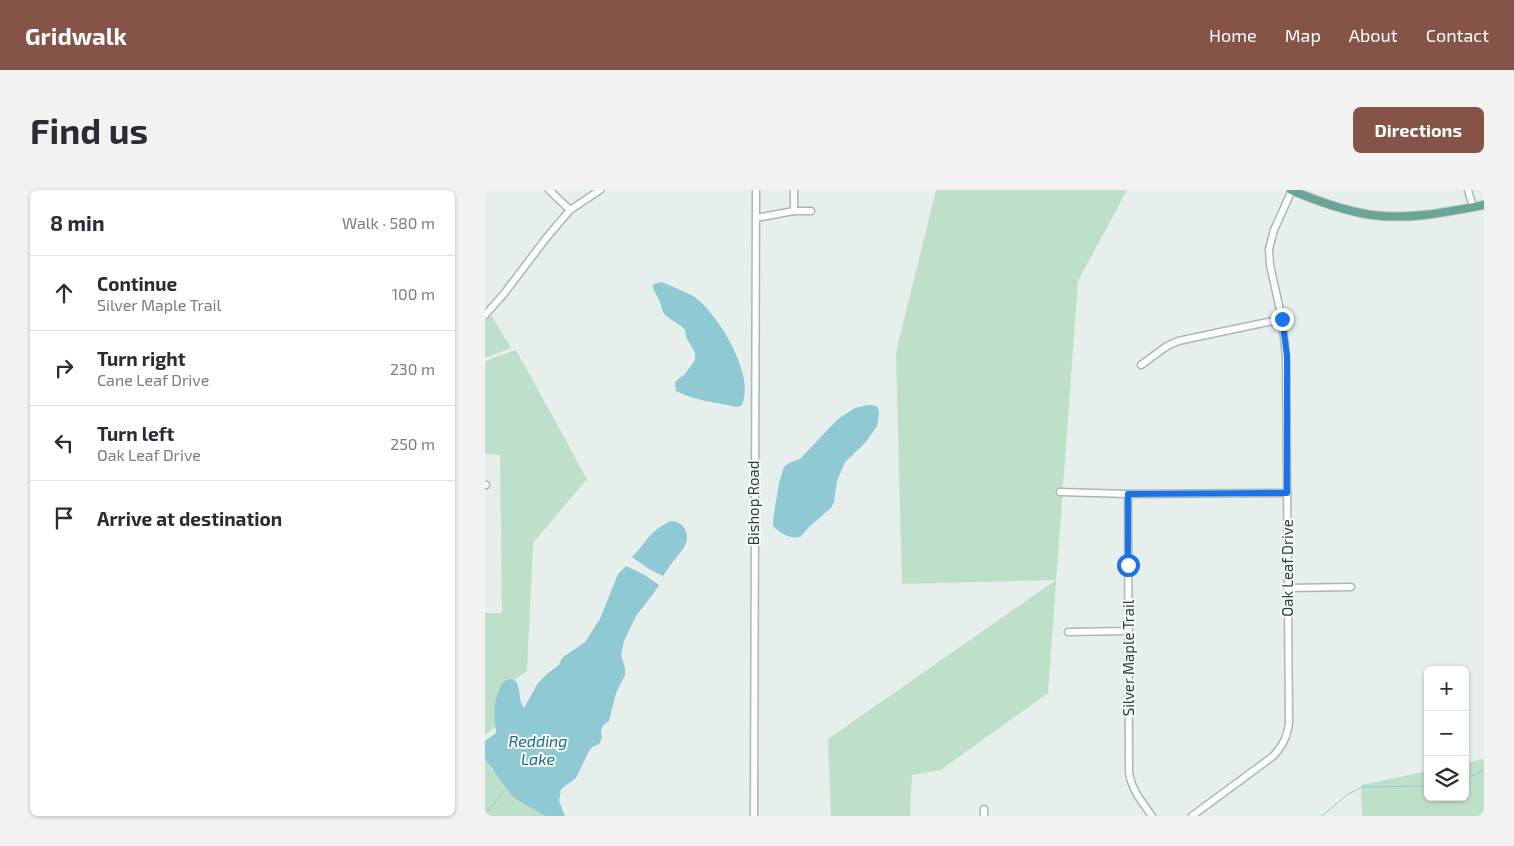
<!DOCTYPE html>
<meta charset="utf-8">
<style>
:root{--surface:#fff;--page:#f2f2f3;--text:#2b2b33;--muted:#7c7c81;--line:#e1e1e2;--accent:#855347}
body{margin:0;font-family:"Exo 2",sans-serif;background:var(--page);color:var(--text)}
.controls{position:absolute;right:15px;bottom:15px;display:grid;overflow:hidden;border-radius:8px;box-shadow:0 1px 4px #0004}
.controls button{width:45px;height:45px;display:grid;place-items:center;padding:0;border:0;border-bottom:1px solid var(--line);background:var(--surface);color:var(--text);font:25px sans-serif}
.stop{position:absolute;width:15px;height:15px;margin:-11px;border:4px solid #1a73e8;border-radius:50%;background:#fff}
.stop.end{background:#1a73e8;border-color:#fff;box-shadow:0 1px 5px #0008}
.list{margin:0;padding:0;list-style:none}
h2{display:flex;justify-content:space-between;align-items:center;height:65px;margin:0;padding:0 20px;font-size:21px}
h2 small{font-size:16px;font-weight:400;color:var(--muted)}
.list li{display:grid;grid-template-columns:32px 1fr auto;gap:15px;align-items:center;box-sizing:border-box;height:75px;padding:0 20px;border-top:1px solid var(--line)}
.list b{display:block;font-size:19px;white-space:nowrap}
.list p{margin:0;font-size:16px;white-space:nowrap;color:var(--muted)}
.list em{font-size:16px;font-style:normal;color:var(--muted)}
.icon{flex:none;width:28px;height:28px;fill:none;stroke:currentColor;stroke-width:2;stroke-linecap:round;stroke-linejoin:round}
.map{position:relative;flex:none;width:999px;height:626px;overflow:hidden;border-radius:8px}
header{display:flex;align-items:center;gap:30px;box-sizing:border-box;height:70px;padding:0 25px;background:var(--accent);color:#fff}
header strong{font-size:24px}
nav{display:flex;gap:28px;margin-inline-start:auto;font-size:18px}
.intro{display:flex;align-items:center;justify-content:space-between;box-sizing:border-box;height:120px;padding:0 30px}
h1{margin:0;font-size:35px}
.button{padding:12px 22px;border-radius:8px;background:var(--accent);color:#fff;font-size:18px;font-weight:700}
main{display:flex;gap:30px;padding:0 30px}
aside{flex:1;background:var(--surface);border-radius:8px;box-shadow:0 1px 4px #0004}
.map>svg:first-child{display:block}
.green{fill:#bfe0c8}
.water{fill:#8ec9d4}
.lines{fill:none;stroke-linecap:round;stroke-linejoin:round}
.stream{stroke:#8ec9d4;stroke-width:1}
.minor-casing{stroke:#a8b8b2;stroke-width:9}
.major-casing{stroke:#c2cac8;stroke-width:10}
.minor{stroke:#fff;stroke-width:6}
.major{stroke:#6aa596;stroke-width:8}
.route{stroke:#1a73e8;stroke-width:6}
.labels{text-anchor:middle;stroke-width:4;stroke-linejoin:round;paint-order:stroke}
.street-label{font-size:15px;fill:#24423a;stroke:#f7fbf9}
.water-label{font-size:16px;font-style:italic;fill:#1c6f80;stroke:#f7fbf9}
</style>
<header>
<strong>Gridwalk</strong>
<nav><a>Home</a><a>Map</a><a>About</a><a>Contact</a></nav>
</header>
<div class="intro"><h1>Find us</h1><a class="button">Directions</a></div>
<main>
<aside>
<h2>8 min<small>Walk · 580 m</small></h2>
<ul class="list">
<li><svg class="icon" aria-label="ahead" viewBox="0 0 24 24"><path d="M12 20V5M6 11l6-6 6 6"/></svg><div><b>Continue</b><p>Silver Maple Trail</p></div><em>100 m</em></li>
<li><svg class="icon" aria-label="right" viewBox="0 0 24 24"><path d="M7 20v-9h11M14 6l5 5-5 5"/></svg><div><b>Turn right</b><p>Cane Leaf Drive</p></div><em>230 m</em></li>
<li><svg class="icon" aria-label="left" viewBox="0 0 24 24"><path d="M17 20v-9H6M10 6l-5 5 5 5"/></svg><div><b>Turn left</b><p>Oak Leaf Drive</p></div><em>250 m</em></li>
<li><svg class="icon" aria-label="arrive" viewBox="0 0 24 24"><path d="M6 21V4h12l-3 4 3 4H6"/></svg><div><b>Arrive at destination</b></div></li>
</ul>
</aside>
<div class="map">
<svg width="999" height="626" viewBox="0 0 999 626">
<rect width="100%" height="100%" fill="#e6efeb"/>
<!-- green -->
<g class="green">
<polygon points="451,0 642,0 593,91 563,503 456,580 427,585 425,626 346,626 343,549 571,390 417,394 411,162"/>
<polygon points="6,125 26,158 0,168 0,130"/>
<polygon points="31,160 102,289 48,353 42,481 18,497 12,536 0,545 0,423 17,423 15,265 0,264 0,171"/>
<polygon points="0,567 6,579 25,594 74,626 0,626"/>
<polygon points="999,569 999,626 877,626 876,595 943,581 943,607 980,607 980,573"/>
</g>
<!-- water -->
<g class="water">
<path d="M 176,92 C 187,96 198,101 208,106 C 232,121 273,189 256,216 L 252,217 C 232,213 208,210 191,201 L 190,193 L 191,191 L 200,184 L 210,170 L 210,163 L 201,147 L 200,140 L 196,136 L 181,126 L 178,122 L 175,112 L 167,96 L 169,94 Z"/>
<path d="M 383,215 L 392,216 L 394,223 L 392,236 L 380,253 L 360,272 L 352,291 L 349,312 L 346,318 L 325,336 L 315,347 C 304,349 295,343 288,336 L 288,330 L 294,293 L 299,277 L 304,273 L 315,269 L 353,229 L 370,218 Z"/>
<path d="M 186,331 C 192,332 196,333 199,338 C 208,352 195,362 187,373 C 184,377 181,381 178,386 L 164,379 L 147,367 C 162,352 165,340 186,331 Z"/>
<path d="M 141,376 L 158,384 L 174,395 L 168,404 L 151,426 L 139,451 L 136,465 L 140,478 L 140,485 L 131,503 L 124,531 L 118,535 L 116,541 L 117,548 L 114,554 L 107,557 L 103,563 L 91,588 L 76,599 L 74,611 L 80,626 L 60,626 L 28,607 L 0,569 L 0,551 L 11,543 C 9,520 7,511 19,491 L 25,489 L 31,491 C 36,499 33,510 39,518 L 53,493 L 63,483 L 74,475 L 77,468 L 100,452 L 115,429 L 133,384 Z"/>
</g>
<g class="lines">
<!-- stream -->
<g class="stream">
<polyline points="980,589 999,580"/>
<polyline points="0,625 21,598"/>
<polyline points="837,626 862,605 877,597 943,596"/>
</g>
<defs>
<g id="minor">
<polyline points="64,0 85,20"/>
<polyline points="309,0 309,21"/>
<polyline points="983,0 988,17"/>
<polyline points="271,28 309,21 326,21"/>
<polyline points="0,125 18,105 62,47 85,20 115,0"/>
<polyline points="656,175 682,156 693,151 797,129"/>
<polyline points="0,295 1,295"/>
<polyline points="575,302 643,304 802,303"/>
<path d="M 643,304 L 644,582 C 646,599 657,612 667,626"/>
<polyline points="803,398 866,397"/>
<polyline points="583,442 644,441"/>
<polyline points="499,619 499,626"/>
<polyline points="269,626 271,0"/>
<path d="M 707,626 L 787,567 C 797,557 802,548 804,533 L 801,166 L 797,129 L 785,75 L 784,59 L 789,40 L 807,0"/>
</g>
<path id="major" d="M 806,0 C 832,11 859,21 887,25 C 924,30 963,22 999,15"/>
</defs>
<!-- minor casing -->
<use href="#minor" class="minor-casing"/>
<!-- major casing -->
<use href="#major" class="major-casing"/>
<!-- minor -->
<use href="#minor" class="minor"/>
<!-- major -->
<use href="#major" class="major"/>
</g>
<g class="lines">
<!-- route -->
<polyline class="route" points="643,375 643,304 802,303 802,166 797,129"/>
</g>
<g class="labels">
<!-- street labels -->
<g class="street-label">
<text transform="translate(269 313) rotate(-90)" y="5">Bishop Road</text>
<text transform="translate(803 378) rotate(-90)" y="5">Oak Leaf Drive</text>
<text transform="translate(644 468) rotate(-90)" y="5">Silver Maple Trail</text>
</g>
<!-- water labels -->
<g class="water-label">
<text x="53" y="557">Redding<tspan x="53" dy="18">Lake</tspan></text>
</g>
</g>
</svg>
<div class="controls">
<button>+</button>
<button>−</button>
<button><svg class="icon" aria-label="layers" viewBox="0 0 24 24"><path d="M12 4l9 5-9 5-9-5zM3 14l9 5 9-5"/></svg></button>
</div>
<div class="stop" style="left:643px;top:375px"></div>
<div class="stop end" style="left:797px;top:129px"></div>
</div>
</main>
